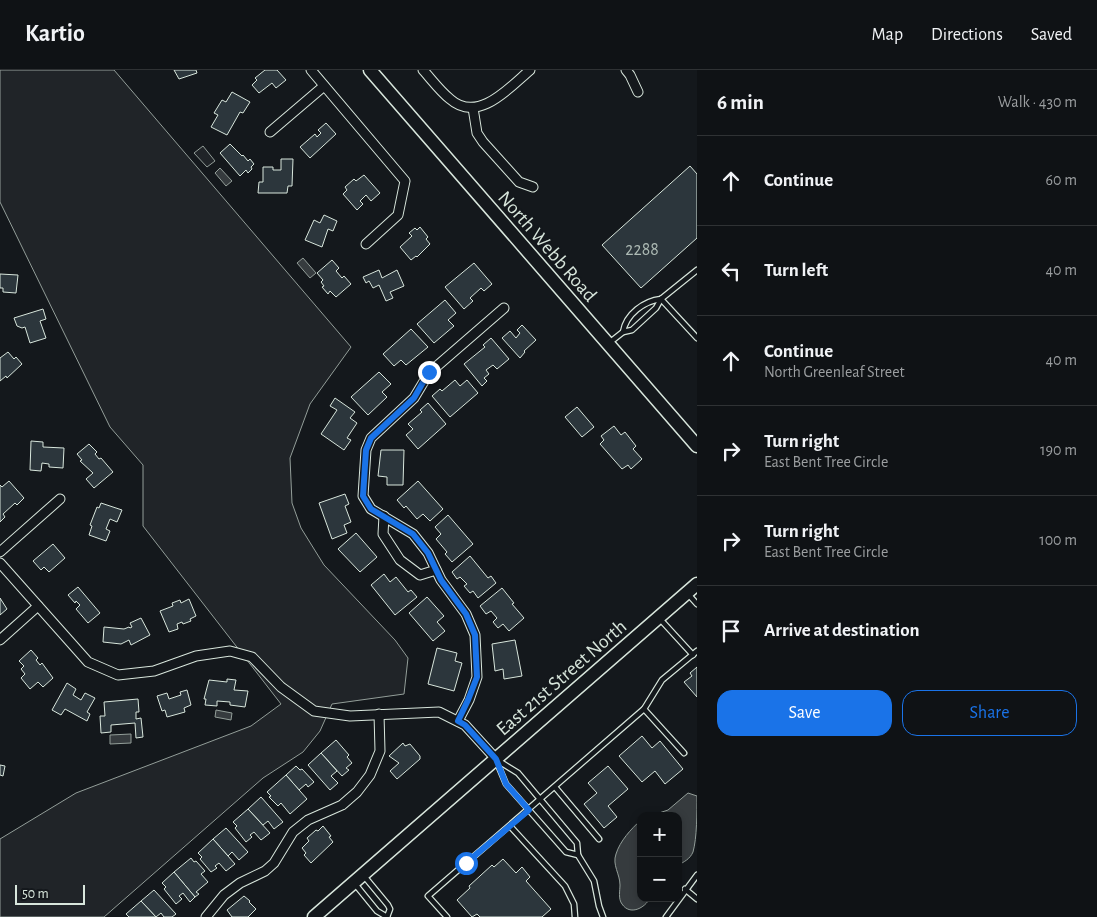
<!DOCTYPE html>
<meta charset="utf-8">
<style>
:root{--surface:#0f1215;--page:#1d2022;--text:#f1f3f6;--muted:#9b9ea0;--line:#2f3234;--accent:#1a73e8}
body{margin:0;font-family:"Alegreya Sans",sans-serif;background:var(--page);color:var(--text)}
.controls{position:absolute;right:15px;bottom:15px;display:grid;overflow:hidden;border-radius:10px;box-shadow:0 2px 8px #0003}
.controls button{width:45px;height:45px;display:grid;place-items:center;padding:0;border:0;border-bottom:1px solid var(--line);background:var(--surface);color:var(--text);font:25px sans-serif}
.scale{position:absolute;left:15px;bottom:12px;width:70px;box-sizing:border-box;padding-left:5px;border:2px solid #d8e6dc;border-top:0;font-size:14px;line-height:18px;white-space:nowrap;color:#d8e6dc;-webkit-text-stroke:4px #14181c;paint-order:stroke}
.stop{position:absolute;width:15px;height:15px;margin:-11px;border:4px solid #1a73e8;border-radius:50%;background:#fff}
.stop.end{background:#1a73e8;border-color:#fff;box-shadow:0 1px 5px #0008}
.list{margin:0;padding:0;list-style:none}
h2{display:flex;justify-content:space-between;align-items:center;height:65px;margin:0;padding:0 20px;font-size:21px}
h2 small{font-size:16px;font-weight:400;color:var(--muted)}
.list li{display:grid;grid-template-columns:32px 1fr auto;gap:15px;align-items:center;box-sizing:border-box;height:90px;padding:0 20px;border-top:1px solid var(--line)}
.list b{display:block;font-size:19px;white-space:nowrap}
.list p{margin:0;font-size:16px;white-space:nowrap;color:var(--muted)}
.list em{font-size:16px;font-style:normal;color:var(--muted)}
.actions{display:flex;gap:10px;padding:15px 20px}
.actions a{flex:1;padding:11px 0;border:1px solid var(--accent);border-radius:15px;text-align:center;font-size:18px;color:var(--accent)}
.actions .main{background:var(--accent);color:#fff}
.icon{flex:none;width:28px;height:28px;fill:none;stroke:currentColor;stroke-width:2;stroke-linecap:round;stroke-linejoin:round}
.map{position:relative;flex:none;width:697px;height:847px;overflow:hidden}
header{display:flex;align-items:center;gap:30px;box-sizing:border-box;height:70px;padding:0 25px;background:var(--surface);border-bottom:1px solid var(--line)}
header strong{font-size:24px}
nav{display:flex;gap:28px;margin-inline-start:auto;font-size:18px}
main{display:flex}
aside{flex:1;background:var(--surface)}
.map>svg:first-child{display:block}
.green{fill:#202428;stroke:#939e99}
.water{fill:#363b3e;stroke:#939e99}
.building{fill:#2c363c;stroke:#d8e6dc}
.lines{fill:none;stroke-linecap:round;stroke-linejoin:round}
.service-casing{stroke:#d8e6dc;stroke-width:7}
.minor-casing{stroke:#d8e6dc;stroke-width:11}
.secondary-casing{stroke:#d8e6dc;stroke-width:15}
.service{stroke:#14181c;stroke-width:4.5}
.minor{stroke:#14181c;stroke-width:9}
.secondary{stroke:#14181c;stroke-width:12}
.route{stroke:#1a73e8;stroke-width:6}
.labels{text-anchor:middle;stroke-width:4;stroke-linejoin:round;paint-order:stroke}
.number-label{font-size:18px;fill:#adbab4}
.street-label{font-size:20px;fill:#d8e6dc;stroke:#14181c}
</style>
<header>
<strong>Kartio</strong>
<nav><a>Map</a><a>Directions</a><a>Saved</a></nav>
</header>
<main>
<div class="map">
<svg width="697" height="847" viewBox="0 0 697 847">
<rect width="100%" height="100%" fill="#14181c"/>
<!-- green -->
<g class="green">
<polygon points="0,0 114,0 351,277 310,334 290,388 292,433 301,458 324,495 395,570 408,588 404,624 332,634 320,661 303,682 263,708 104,847 0,847 0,769 76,723 251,656 281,634 143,456 143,395 110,357 0,132"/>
<polygon points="203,76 215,91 207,97 194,83"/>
</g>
<!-- water -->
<g class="water">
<polygon points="220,98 232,111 226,116 215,103"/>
<polygon points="303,188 316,203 310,208 297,193"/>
<polygon points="216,640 232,643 231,650 215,647"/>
<polygon points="131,664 131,673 110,674 110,665"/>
<path d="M 688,723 L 697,726 C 697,742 697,768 693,782 C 690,789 684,792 678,795 L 678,746 L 650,746 L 668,740 Z"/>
<path d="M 641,750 L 641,828 L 650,828 C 645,838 630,846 622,834 C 618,829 620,820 620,815 C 620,804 612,795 616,784 C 620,771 631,759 641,750 Z"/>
</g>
<!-- building -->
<g class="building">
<polygon points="174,0 196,0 197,3 179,9"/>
<polygon points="265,0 277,0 286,10 276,18 272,13 259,23 252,15 257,10 255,8"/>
<polygon points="232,22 250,32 243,43 240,42 227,65 211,57 218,45 214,43 222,30 226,32"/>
<polygon points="326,53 336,64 310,88 300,77 315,64 317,67 321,63 318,60"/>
<polygon points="230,74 242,86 243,85 248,91 250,89 254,94 251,97 252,99 248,103 246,100 240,106 220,83"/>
<polygon points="281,89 293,89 292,116 288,116 287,123 258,123 259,112 263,112 263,97 273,97 273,100 281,100"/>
<polygon points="690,96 697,104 697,168 641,218 602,175"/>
<polygon points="364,105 380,123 371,131 366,125 360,131 363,134 357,140 343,124 347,120 345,117 354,109 356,111"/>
<polygon points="324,145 337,151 333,161 328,159 322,177 305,170 314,150 320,153"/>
<polygon points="420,157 428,167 426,169 430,174 417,187 416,186 411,190 400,177 412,166 409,163 415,158 417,160"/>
<polygon points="332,190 339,198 336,201 342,208 344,206 351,214 336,227 330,221 328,224 322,217 324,216 321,212 323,210 317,203"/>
<polygon points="474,193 492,214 484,221 481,218 470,228 473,231 464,239 445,217"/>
<polygon points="379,200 382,208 397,200 404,216 390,222 393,228 386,231 379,215 373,218 369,211 366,213 363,207"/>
<polygon points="0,204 18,205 16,223 3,222 3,218 0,218"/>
<polygon points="445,230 456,243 448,250 454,256 434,273 417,254"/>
<polygon points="43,239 46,249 40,251 46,268 30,273 25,257 22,258 17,256 14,248"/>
<polygon points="522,255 536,270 524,281 525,282 520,288 502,268 510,261 516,268 520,263 517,260"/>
<polygon points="411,259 428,277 406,295 401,290 394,296 383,284"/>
<polygon points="491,268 509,289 497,299 493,295 486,300 489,304 484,308 487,311 482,316 464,294 485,277 483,275"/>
<polygon points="8,282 14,289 16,287 22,294 7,308 6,306 0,311 0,288"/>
<polygon points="379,302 391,314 382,322 387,327 368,345 351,327"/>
<polygon points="455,310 460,316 467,310 478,323 450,347 432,326 440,319 442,321"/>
<polygon points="335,328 355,342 350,348 357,353 347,368 351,370 344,380 321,364 337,340 330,336"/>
<polygon points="428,333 446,354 418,379 406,365 413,359 408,354 422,342 420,340"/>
<polygon points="577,337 594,357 582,367 565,347"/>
<polygon points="614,356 621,365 625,362 636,376 633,379 642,389 631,399 628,395 622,399 600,374 604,370 601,366"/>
<polygon points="31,371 43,372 43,377 64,378 63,398 49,397 49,394 42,393 41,401 30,400"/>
<polygon points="89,374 97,382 95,384 99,389 101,388 113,402 94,418 86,409 93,403 80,391 82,390 77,384"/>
<polygon points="381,380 404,380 403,415 387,415 387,407 378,406"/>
<polygon points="9,411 24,428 17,435 15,433 3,444 5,447 0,452 0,415 2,417"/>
<polygon points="418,411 443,439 430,451 423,444 417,449 406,436 404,438 397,430"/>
<polygon points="345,424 349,434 345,436 351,452 344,455 347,463 332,469 319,433"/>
<polygon points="101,433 122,440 117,452 110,449 106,459 110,461 106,471 89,465 92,456 90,455 97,437 99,438"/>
<polygon points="448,445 473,474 452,492 445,484 447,482 436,469 441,464 435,457"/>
<polygon points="356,463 377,487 360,502 338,479"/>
<polygon points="53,474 65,488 49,502 44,497 41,500 33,491"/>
<polygon points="470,486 488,508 491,506 496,513 478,528 473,521 470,523 464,516 467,514 460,507 457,509 452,502"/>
<polygon points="384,504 390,512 396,507 408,522 411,520 417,527 395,545 371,515"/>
<polygon points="78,517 100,543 88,553 76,539 80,535 76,531 75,533 68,525"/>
<polygon points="502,518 514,533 512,534 524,548 509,561 503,554 498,558 493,552 497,548 491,541 486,544 480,536"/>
<polygon points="427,527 444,546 437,552 445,561 433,571 409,543"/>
<polygon points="0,528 7,539 0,545"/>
<polygon points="189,529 196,546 190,549 191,551 183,554 182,552 177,554 178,559 169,562 160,541 173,536 172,533 180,530 181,533"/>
<polygon points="141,548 150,565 131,575 129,570 121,574 103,572 104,557 124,559 129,557 130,558 132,557 130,553"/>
<polygon points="515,570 522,606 504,609 503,599 495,601 492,574"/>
<polygon points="437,578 457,583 455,591 462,593 454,621 428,614"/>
<polygon points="31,580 38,588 36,590 40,595 42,593 53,608 43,617 38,612 30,619 21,608 25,604 21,599 24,596 19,591"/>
<polygon points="697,597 697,627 684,612 692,606 690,603"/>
<polygon points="227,609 236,610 234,620 248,621 245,637 230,635 230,632 217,631 217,636 205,635 206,629 204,629 209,610 227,612"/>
<polygon points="67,613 76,619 73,625 81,630 85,623 95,628 87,642 90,644 87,651 65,639 61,645 52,640"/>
<polygon points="187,620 191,635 184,638 185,642 167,647 165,640 162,641 157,626 167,623 169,629 181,625 180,622"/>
<polygon points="138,629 139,642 136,642 136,649 141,648 143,667 136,668 135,653 111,655 111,662 101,663 100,646 105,646 104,632"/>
<polygon points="642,666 652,678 660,671 683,699 665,714 655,701 642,712 619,686"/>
<polygon points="336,670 349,685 347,687 352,693 346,698 349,700 342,706 321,683"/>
<polygon points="403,673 405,676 410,674 420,686 420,689 397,709 390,701 399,693 389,686"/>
<polygon points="321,683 337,701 331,706 338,713 330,720 308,695"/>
<polygon points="0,695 5,696 3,706 0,705"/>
<polygon points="296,696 300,700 302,699 314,712 308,717 306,714 299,720 286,705"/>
<polygon points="608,696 628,719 608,736 617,747 604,758 584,734 597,723 588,713"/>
<polygon points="286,705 307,729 290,744 281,733 278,736 269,727 271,726 267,722"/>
<polygon points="261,727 283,752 274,759 268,751 263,755 248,739"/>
<polygon points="248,739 270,763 261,770 254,762 250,765 252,767 246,772 235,758 237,756 233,752"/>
<polygon points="323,756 331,766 329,767 333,772 311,793 304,785 306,783 302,778 309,771 307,768 316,760 318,761"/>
<polygon points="226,758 248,782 239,790 232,782 228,786 213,769"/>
<polygon points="213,769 235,794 226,801 219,793 215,796 217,798 211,802 200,789 202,787 198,783"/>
<polygon points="191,788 194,792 196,791 205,801 201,804 208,812 196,822 199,824 195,827 174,802"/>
<polygon points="503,789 516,803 522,797 530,807 526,811 551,839 542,847 480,847 477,844 472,847 457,830 470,818 469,816 492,795 494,797"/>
<polygon points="174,802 195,827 190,832 183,823 179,826 182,829 176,834 164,819 166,817 162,813"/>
<polygon points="154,820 176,844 172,847 164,847 161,843 156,847 141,831"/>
<polygon points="244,826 250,831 249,832 256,839 248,847 232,847 227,840"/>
<polygon points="141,831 156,847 129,847 126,844"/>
</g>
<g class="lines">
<defs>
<g id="service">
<polyline points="661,229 697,268"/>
<path d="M 623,262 C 626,244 644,231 661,229"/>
<polyline points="609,273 623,262 632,260 656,238 661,229 697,200"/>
<polyline points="688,524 697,534"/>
<polyline points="660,549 693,585"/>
<polyline points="644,639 684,683"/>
<polyline points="496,690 506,714 566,782 578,785"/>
<polyline points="497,690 518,703 577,773 578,785 594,811 599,836 603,847"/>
<polyline points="555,717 599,769"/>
<polyline points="510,756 565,816 574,834 575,847"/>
<polyline points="364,806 388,835 390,839 387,847"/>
<polyline points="355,814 377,841 387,847"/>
<polyline points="685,819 697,829"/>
<polyline points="447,847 428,826 644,639 662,610 697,581"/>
<polyline points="666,847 697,805"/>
</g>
<g id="minor">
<polyline points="311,0 405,111 398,145 366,174"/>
<path d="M 423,0 C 432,10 440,21 450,29 C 478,54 510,17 530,0"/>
<polyline points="626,0 630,5 638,22"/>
<polyline points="473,38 477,63 483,72 519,112 533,117"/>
<polyline points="270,62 324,16"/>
<polyline points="384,446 383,464 400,490 420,505 436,500"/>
<polyline points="0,482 60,429"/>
<polyline points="0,493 88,592 118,605 154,601 196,586 230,581 252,587 281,617 314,641 350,646 439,642 465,655 496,689"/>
<polyline points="0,570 38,536"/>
<polyline points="458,651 469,630 477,607 475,565 466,544 441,510 428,483 413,464 371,439 363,426 366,380 371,368 414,328 429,303 504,238"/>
<polyline points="206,847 224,825 240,813 265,801 274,793 293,762 308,750 342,735 357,722 370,705 380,681 379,644"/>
</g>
<g id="secondary">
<polyline points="370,0 697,376"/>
<polyline points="314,847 697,514"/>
</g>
</defs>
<!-- service casing -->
<use href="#service" class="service-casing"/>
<!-- minor casing -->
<use href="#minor" class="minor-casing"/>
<!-- secondary casing -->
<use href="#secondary" class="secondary-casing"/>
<!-- service -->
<use href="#service" class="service"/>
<!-- minor -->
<use href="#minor" class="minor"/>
<!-- secondary -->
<use href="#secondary" class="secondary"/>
</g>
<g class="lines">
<!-- route -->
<polyline class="route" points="429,302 414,328 371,368 366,380 363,426 371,439 413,464 428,483 441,510 466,544 475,565 477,607 468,630 458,651 465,655 496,689 506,714 529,740 466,793"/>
</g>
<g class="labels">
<!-- number labels -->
<g class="number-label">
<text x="642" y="185">2288</text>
</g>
<!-- street labels -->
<g class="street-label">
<text transform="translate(548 176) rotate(49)" y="7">North Webb Road</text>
<text transform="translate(561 607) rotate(-41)" y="7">East 21st Street North</text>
</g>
</g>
</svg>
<div class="controls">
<button>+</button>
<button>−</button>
</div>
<div class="scale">50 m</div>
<div class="stop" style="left:466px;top:793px"></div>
<div class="stop end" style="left:429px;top:302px"></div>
</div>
<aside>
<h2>6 min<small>Walk · 430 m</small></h2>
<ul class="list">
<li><svg class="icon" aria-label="ahead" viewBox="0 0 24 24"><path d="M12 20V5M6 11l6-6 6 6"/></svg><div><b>Continue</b></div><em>60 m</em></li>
<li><svg class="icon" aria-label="left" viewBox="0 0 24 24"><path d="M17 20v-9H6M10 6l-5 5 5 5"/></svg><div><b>Turn left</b></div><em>40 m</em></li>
<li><svg class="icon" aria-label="ahead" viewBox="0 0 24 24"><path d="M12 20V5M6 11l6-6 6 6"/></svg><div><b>Continue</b><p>North Greenleaf Street</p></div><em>40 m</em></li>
<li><svg class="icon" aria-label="right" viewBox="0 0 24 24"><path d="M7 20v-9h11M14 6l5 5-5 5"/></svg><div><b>Turn right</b><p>East Bent Tree Circle</p></div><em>190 m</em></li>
<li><svg class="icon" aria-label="right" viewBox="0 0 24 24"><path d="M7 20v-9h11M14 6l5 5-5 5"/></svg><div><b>Turn right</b><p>East Bent Tree Circle</p></div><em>100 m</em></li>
<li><svg class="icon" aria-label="arrive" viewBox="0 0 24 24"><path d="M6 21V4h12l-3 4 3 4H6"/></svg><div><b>Arrive at destination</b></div></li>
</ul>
<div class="actions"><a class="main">Save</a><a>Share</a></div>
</aside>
</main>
